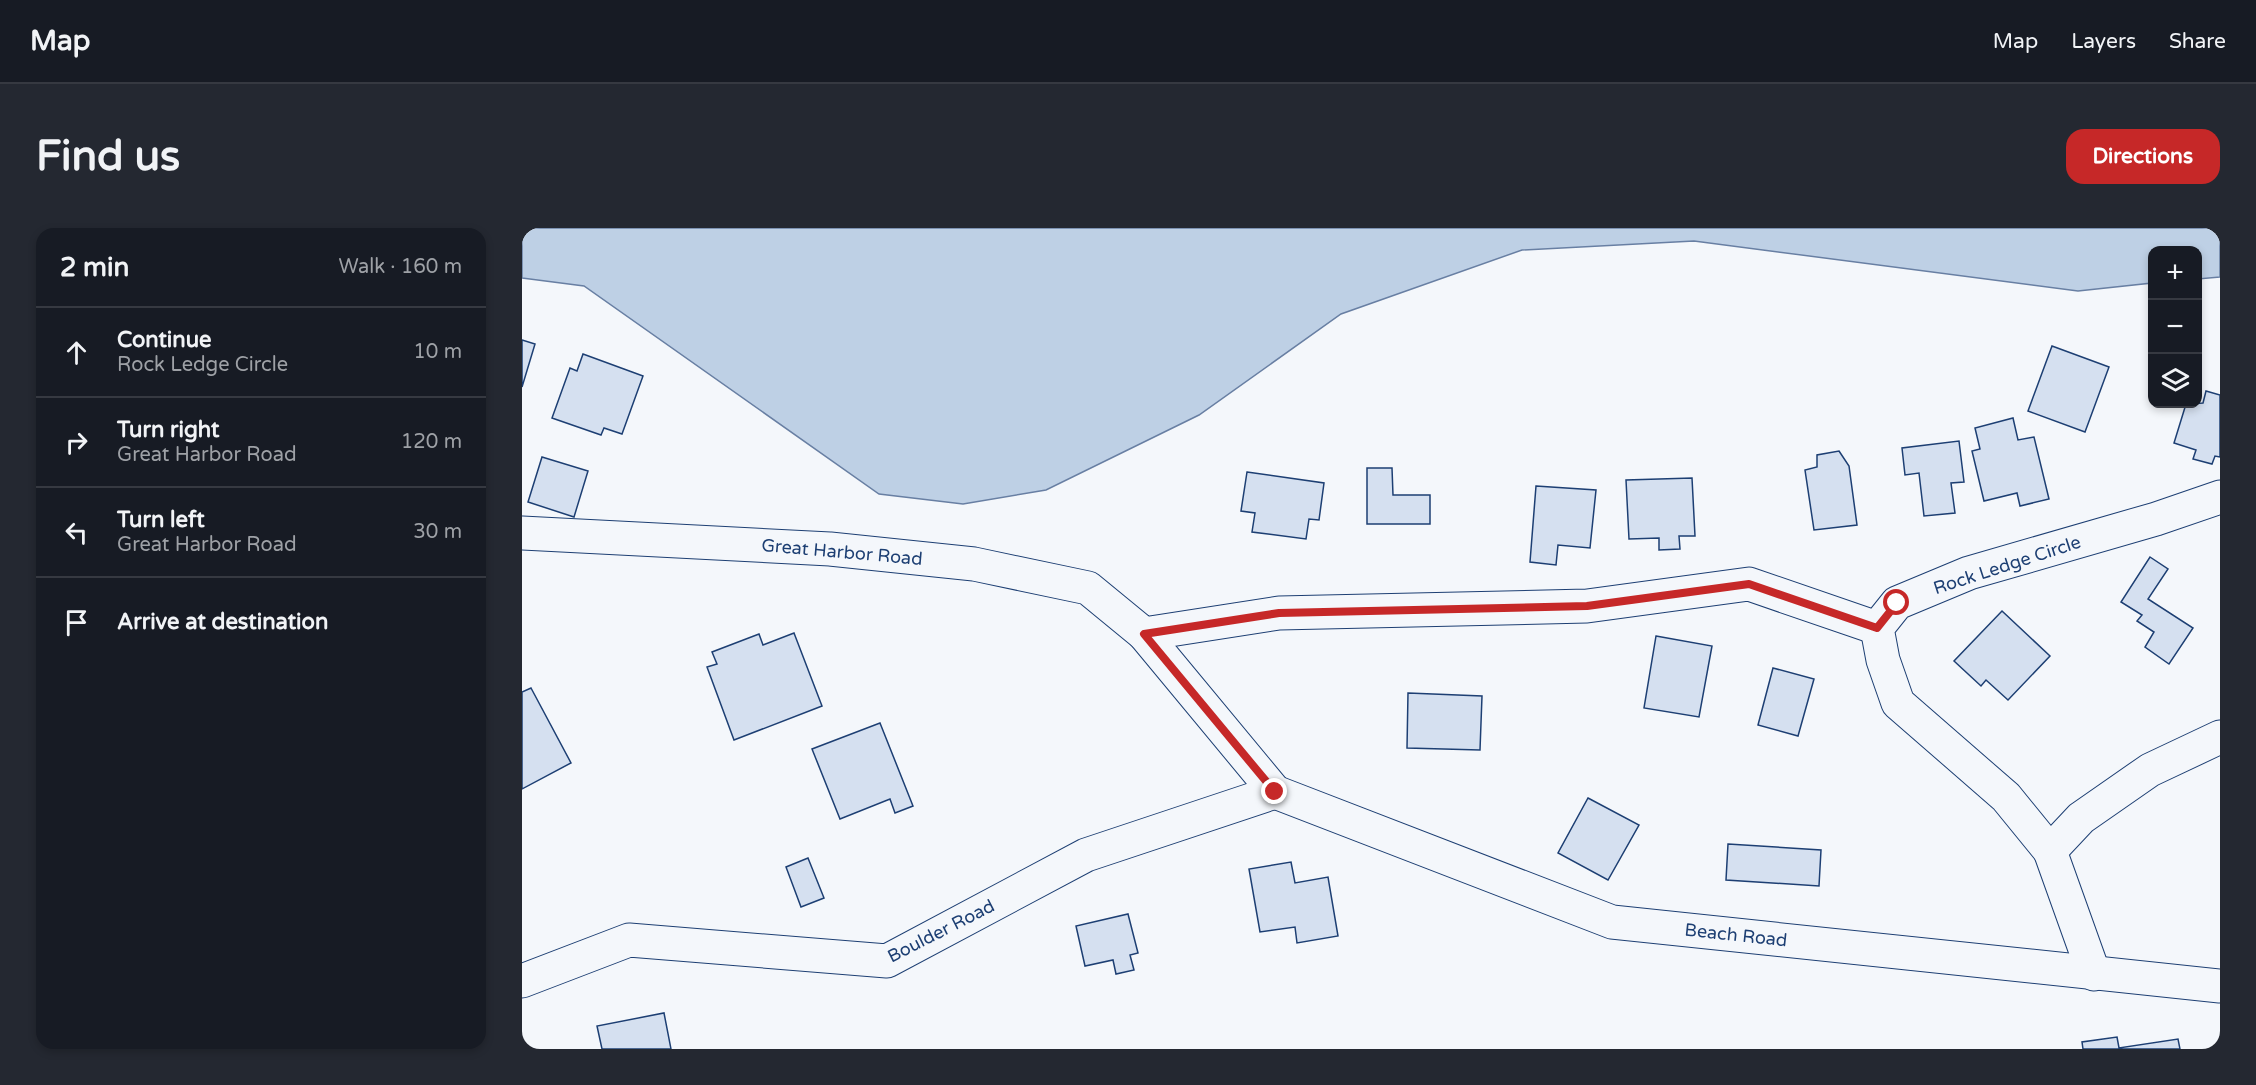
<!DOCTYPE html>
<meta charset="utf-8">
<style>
:root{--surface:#171b24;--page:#242831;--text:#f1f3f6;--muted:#9ea1a6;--line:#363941;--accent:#c62828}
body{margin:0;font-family:"Varela Round",sans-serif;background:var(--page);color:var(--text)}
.controls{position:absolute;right:18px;top:18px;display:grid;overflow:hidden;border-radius:12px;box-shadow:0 3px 9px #0003}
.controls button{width:54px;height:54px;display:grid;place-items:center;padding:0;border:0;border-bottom:2px solid var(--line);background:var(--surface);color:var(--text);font:30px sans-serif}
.stop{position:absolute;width:18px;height:18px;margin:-14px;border:4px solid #c62828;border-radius:50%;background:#fff}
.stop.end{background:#c62828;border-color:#fff;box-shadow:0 2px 6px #0008}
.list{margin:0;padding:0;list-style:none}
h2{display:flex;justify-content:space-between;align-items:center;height:78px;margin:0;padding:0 24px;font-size:26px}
h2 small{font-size:20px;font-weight:400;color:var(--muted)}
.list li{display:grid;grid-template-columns:39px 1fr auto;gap:18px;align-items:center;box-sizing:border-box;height:90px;padding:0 24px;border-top:2px solid var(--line)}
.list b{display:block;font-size:22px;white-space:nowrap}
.list p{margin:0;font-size:20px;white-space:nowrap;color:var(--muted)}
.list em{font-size:20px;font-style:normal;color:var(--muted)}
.icon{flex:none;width:33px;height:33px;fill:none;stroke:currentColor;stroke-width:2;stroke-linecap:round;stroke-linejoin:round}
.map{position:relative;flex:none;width:1698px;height:821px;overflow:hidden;border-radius:18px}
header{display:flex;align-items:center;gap:36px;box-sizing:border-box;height:84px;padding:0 30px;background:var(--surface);border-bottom:2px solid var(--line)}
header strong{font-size:28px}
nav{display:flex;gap:33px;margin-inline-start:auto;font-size:21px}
.intro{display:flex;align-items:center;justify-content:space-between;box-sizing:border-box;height:144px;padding:0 36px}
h1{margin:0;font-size:42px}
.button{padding:15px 27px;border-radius:18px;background:var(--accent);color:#fff;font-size:21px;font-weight:700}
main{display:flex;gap:36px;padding:0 36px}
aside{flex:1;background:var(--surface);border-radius:18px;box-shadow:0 3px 9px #0003}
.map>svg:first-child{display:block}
.water{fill:#bed0e5;stroke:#687fa3;stroke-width:1.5}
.building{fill:#d5e0f0;stroke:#1d3f73;stroke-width:1.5}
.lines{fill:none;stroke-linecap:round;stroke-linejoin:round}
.street-casing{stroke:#1d3f73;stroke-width:35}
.street{stroke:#f4f7fb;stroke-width:33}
.route{stroke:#c62828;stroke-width:8}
.labels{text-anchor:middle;stroke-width:4.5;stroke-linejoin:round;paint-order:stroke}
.street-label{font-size:18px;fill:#1d3f73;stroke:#f4f7fb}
</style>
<header>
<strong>Map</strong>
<nav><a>Map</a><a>Layers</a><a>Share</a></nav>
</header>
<div class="intro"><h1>Find us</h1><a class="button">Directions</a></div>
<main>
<aside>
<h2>2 min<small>Walk · 160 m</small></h2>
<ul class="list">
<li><svg class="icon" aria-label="ahead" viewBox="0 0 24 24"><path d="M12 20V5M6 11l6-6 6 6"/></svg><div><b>Continue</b><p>Rock Ledge Circle</p></div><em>10 m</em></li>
<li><svg class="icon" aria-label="right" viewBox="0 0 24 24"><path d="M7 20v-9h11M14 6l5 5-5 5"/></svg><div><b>Turn right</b><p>Great Harbor Road</p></div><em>120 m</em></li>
<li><svg class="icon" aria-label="left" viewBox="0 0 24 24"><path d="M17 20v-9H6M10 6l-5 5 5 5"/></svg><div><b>Turn left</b><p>Great Harbor Road</p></div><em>30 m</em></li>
<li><svg class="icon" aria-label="arrive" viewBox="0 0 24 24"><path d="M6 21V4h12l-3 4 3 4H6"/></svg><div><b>Arrive at destination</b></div></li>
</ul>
</aside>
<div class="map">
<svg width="1698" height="821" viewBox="0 0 1698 821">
<rect width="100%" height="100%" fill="#f4f7fb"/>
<!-- water -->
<polygon class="water" points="0,0 1698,0 1698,49 1676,51 1676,22 1630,22 1630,55 1556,63 1172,13 1000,22 819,86 677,187 524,262 441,276 357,266 62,58 0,50"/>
<!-- building -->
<g class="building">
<polygon points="0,112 13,116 0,159"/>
<polygon points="1530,118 1587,139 1563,204 1506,183"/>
<polygon points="61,126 121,148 100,206 82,200 79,207 30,190 48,140 55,143"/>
<polygon points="1684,163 1698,167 1698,229 1693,228 1690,236 1671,231 1674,222 1652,215 1664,176 1681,175"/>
<polygon points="1491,190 1496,212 1512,209 1527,271 1498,278 1495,265 1462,273 1450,223 1458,221 1453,200"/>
<polygon points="1437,213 1442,254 1429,255 1433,285 1402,288 1397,245 1383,247 1380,220"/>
<polygon points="1317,223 1327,238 1335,297 1292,302 1283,242 1295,239 1295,227"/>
<polygon points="20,229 66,243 52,289 6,274"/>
<polygon points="845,240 870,240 871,267 908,267 908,296 845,296"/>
<polygon points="725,244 802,255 797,292 787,291 784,311 730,304 733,285 719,283"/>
<polygon points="1170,250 1173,308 1157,308 1158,321 1137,322 1137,310 1107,311 1104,252"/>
<polygon points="1014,258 1074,262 1068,320 1036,317 1034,337 1008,334"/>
<polygon points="1628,329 1646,341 1626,371 1671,400 1647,436 1623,419 1632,404 1615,393 1620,387 1599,374"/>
<polygon points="1480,383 1528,428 1486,472 1464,452 1459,458 1432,433"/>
<polygon points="272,405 300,478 212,512 185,439 195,436 190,424 237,406 241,417"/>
<polygon points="1134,408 1190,418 1177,489 1122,480"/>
<polygon points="1251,440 1292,451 1276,508 1236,497"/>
<polygon points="9,460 49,535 0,561 0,464"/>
<polygon points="886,465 960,468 958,522 885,520"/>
<polygon points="358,495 391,578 373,585 368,571 318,591 290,521"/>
<polygon points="1066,570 1117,597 1086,652 1036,625"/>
<polygon points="1206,616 1299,622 1297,658 1204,652"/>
<polygon points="286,630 302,670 279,679 264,639"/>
<polygon points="769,634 773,655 806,649 816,708 775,715 773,699 738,704 727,641"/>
<polygon points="606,686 616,725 608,727 612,742 594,746 591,732 563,738 554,698"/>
<polygon points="142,785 149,821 80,821 75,798"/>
<polygon points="1595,809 1597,820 1656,811 1658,821 1561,821 1560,814"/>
</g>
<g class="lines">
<defs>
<g id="street">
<polyline points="1698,269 1634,291 1447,345 1375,375 1355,400 1361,432 1376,475 1484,569 1528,623 1559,590 1628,542 1698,509"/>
<polyline points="0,305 308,321 452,336 566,360 622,406 757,385 1065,378 1227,356 1355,400"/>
<polyline points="622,406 753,564"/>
<polyline points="753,564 1090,694 1698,758"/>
<polyline points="1528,623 1572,746"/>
<polyline points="0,753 107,712 365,733 564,627 753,564"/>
</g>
</defs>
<!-- street casing -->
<use href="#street" class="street-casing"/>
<!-- street -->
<use href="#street" class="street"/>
</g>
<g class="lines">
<!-- route -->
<polyline class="route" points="753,564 622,406 757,385 1065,378 1227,356 1355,400 1375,375"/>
</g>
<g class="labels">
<!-- street labels -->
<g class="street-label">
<text transform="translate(320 324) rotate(5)" y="6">Great Harbor Road</text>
<text transform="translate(1485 337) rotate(-18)" y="6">Rock Ledge Circle</text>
<text transform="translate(419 703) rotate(-27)" y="6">Boulder Road</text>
<text transform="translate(1214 707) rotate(6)" y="6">Beach Road</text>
</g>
</g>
</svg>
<div class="controls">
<button>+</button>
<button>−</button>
<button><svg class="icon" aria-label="layers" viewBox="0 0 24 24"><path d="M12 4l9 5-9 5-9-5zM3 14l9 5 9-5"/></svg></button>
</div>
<div class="stop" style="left:1375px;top:375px"></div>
<div class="stop end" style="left:753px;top:564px"></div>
</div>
</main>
